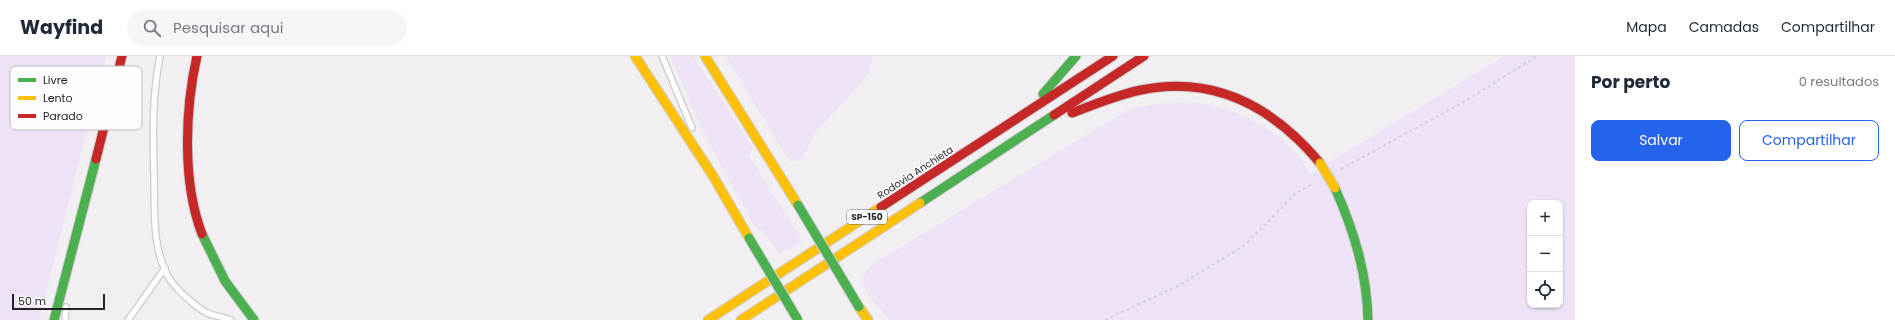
<!DOCTYPE html>
<html lang="pt">
<meta charset="utf-8">
<style>
:root{--surface:#fff;--page:#f6f6f7;--text:#1f2937;--muted:#747a83;--line:#e0e1e3;--accent:#2563eb}
body{margin:0;font-family:Poppins,sans-serif;background:var(--page);color:var(--text)}
.controls{position:absolute;right:12px;bottom:12px;display:grid;overflow:hidden;border-radius:8px;box-shadow:0 1px 3px #0004}
.controls button{width:36px;height:36px;display:grid;place-items:center;padding:0;border:0;border-bottom:1px solid var(--line);background:var(--surface);color:var(--text);font:20px sans-serif}
.scale{position:absolute;left:12px;bottom:10px;width:93px;box-sizing:border-box;padding-left:4px;border:2px solid #242325;border-top:0;font-size:11px;line-height:14px;white-space:nowrap;color:#242325;-webkit-text-stroke:3px #fdfcfe;paint-order:stroke}
.list{margin:0;padding:0;list-style:none}
h2{display:flex;justify-content:space-between;align-items:center;height:52px;margin:0;padding:0 16px;font-size:17px}
h2 small{font-size:13px;font-weight:400;color:var(--muted)}
.actions{display:flex;gap:8px;padding:12px 16px}
.actions a{flex:1;padding:9px 0;border:1px solid var(--accent);border-radius:8px;text-align:center;font-size:14px;color:var(--accent)}
.actions .main{background:var(--accent);color:#fff}
.icon{flex:none;width:22px;height:22px;fill:none;stroke:currentColor;stroke-width:2;stroke-linecap:round;stroke-linejoin:round}
.map{position:relative;flex:none;width:1575px;height:264px;overflow:hidden}
header{display:flex;align-items:center;gap:24px;box-sizing:border-box;height:56px;padding:0 20px;background:var(--surface);border-bottom:1px solid var(--line)}
header strong{font-size:19px}
nav{display:flex;gap:22px;margin-inline-start:auto;font-size:14px}
.search{width:280px;height:36px;background:var(--page);display:flex;align-items:center;gap:10px;box-sizing:border-box;padding:0 14px;border-radius:22px;color:var(--muted);font-size:15px}
main{display:flex}
aside{flex:1;background:var(--surface)}
.map>svg:first-child{display:block}
.green{fill:#ede2f6;fill-rule:evenodd}
.lines{fill:none;stroke-linecap:round;stroke-linejoin:round}
.lane-casing{stroke:#cdcbce;stroke-width:8}
.fast-casing{stroke:#cecdcf;stroke-width:11}
.slow-casing{stroke:#cecdcf;stroke-width:11}
.jam-casing{stroke:#cecdcf;stroke-width:11}
.path{stroke:#d2d1d3;stroke-width:2;stroke-dasharray:3 3;stroke-linecap:butt}
.lane{stroke:#fdfdfd;stroke-width:5.5}
.fast{stroke:#4caf50;stroke-width:9}
.slow{stroke:#ffc107;stroke-width:9}
.jam{stroke:#c62828;stroke-width:9}
.fast-bridge-casing{stroke:#cecdcf;stroke-width:11;stroke-linecap:butt}
.slow-bridge-casing{stroke:#cecdcf;stroke-width:11;stroke-linecap:butt}
.fast-bridge{stroke:#4caf50;stroke-width:9}
.slow-bridge{stroke:#ffc107;stroke-width:9}
.labels{text-anchor:middle;stroke-width:3.5;stroke-linejoin:round;paint-order:stroke}
.shield{fill:#fdfcfe;stroke:#656466;stroke-width:1}
.shield-label{font-size:9px;font-weight:bold;fill:#242325}
.street-label{font-size:10px;fill:#242325;stroke:#fdfcfe}
.key{fill:#fdfcfe;stroke:#bcbbbd;stroke-width:1}
.key-label{font-size:11px;fill:#242325}
</style>
<header>
<strong>Wayfind</strong>
<div class="search"><svg class="icon" aria-label="search" viewBox="0 0 24 24"><circle cx="10" cy="10" r="6"/><path d="M15 15l6 6"/></svg>Pesquisar aqui</div>
<nav><a>Mapa</a><a>Camadas</a><a>Compartilhar</a></nav>
</header>
<main>
<div class="map">
<svg width="1575" height="264" viewBox="0 0 1575 264">
<rect width="100%" height="100%" fill="#f1eff2"/>
<!-- green -->
<g class="green">
<polygon points="0,0 106,0 39,264 0,264"/>
<polygon points="670,0 693,0 753,92 749,100 802,185 779,198 764,176 754,170 703,75"/>
<path d="M 726,0 L 872,0 C 876,23 828,58 816,77 C 810,85 806,95 801,104 L 790,106 Z"/>
<path d="M 1504,0 L 1575,0 L 1575,264 L 890,264 L 871,243 L 861,225 L 871,209 L 1128,54 C 1188,36 1254,51 1297,98 C 1302,104 1306,112 1310,118 ZM 1530,147 L 1560,147 L 1560,249 L 1530,249 Z"/>
</g>
<g class="lines">
<defs>
<g id="lane">
<path d="M 160,0 C 152,39 153,79 154,118 C 155,153 151,195 171,225 C 178,235 195,250 205,256 C 213,260 223,261 231,264"/>
<polyline points="662,0 692,72"/>
<polyline points="65,264 66,251"/>
<polyline points="128,264 165,212"/>
</g>
<g id="fast">
<polyline points="1043,38 1076,0"/>
<path d="M 1335,132 C 1354,175 1367,217 1368,264"/>
<polyline points="920,147 1054,59"/>
<polyline points="202,178 225,225 254,264"/>
<polyline points="54,264 96,103"/>
</g>
<g id="slow">
<polyline points="635,0 713,120 749,182"/>
<polyline points="705,0 798,149"/>
<polyline points="859,251 868,264"/>
<polyline points="708,264 881,151"/>
<polyline points="741,264 920,147"/>
</g>
<g id="jam">
<path d="M 197,0 C 185,53 182,126 202,178"/>
<path d="M 1072,57 C 1095,48 1117,39 1141,34 C 1215,19 1274,52 1320,107"/>
<polyline points="1054,59 1144,0"/>
<polyline points="96,103 122,0"/>
<polyline points="881,151 1113,0"/>
</g>
</defs>
<!-- lane casing -->
<use href="#lane" class="lane-casing"/>
<!-- fast casing -->
<use href="#fast" class="fast-casing"/>
<!-- slow casing -->
<use href="#slow" class="slow-casing"/>
<!-- jam casing -->
<use href="#jam" class="jam-casing"/>
<!-- path -->
<g class="path">
<polyline points="1341,113 1462,47 1537,0"/>
<polyline points="1105,264 1180,229 1245,189 1295,138 1314,127"/>
</g>
<!-- lane -->
<use href="#lane" class="lane"/>
<!-- fast -->
<use href="#fast" class="fast"/>
<!-- slow -->
<use href="#slow" class="slow"/>
<!-- jam -->
<use href="#jam" class="jam"/>
<defs>
<g id="fast-bridge">
<polyline points="798,149 859,251"/>
<polyline points="749,182 798,264"/>
</g>
<polyline id="slow-bridge" points="1320,107 1335,132"/>
</defs>
<!-- fast-bridge casing -->
<use href="#fast-bridge" class="fast-bridge-casing"/>
<!-- slow-bridge casing -->
<use href="#slow-bridge" class="slow-bridge-casing"/>
<!-- fast-bridge -->
<use href="#fast-bridge" class="fast-bridge"/>
<!-- slow-bridge -->
<use href="#slow-bridge" class="slow-bridge"/>
</g>
<g class="labels">
<!-- shield labels -->
<rect class="shield" x="847" y="154" width="40" height="14" rx="3"/>
<g class="shield-label">
<text x="867" y="164">SP-150</text>
</g>
<!-- street labels -->
<g class="street-label">
<text transform="translate(915 116) rotate(-33)" y="4">Rodovia Anchieta</text>
</g>
</g>
<!-- legend -->
<rect x="10" y="10" width="132" height="64" rx="6" class="key"/>
<rect x="18" y="22" width="18" height="4" fill="#4caf50"/>
<rect x="18" y="40" width="18" height="4" fill="#ffc107"/>
<rect x="18" y="58" width="18" height="4" fill="#c62828"/>
<g class="key-label">
<text x="43" y="28">Livre</text>
<text x="43" y="46">Lento</text>
<text x="43" y="64">Parado</text>
</g>
</svg>
<div class="controls">
<button>+</button>
<button>−</button>
<button><svg class="icon" aria-label="locate" viewBox="0 0 24 24"><circle cx="12" cy="12" r="6"/><path d="M12 2v4M12 18v4M2 12h4M18 12h4"/></svg></button>
</div>
<div class="scale">50 m</div>
</div>
<aside>
<h2>Por perto<small>0 resultados</small></h2>
<ul class="list">
</ul>
<div class="actions"><a class="main">Salvar</a><a>Compartilhar</a></div>
</aside>
</main>
